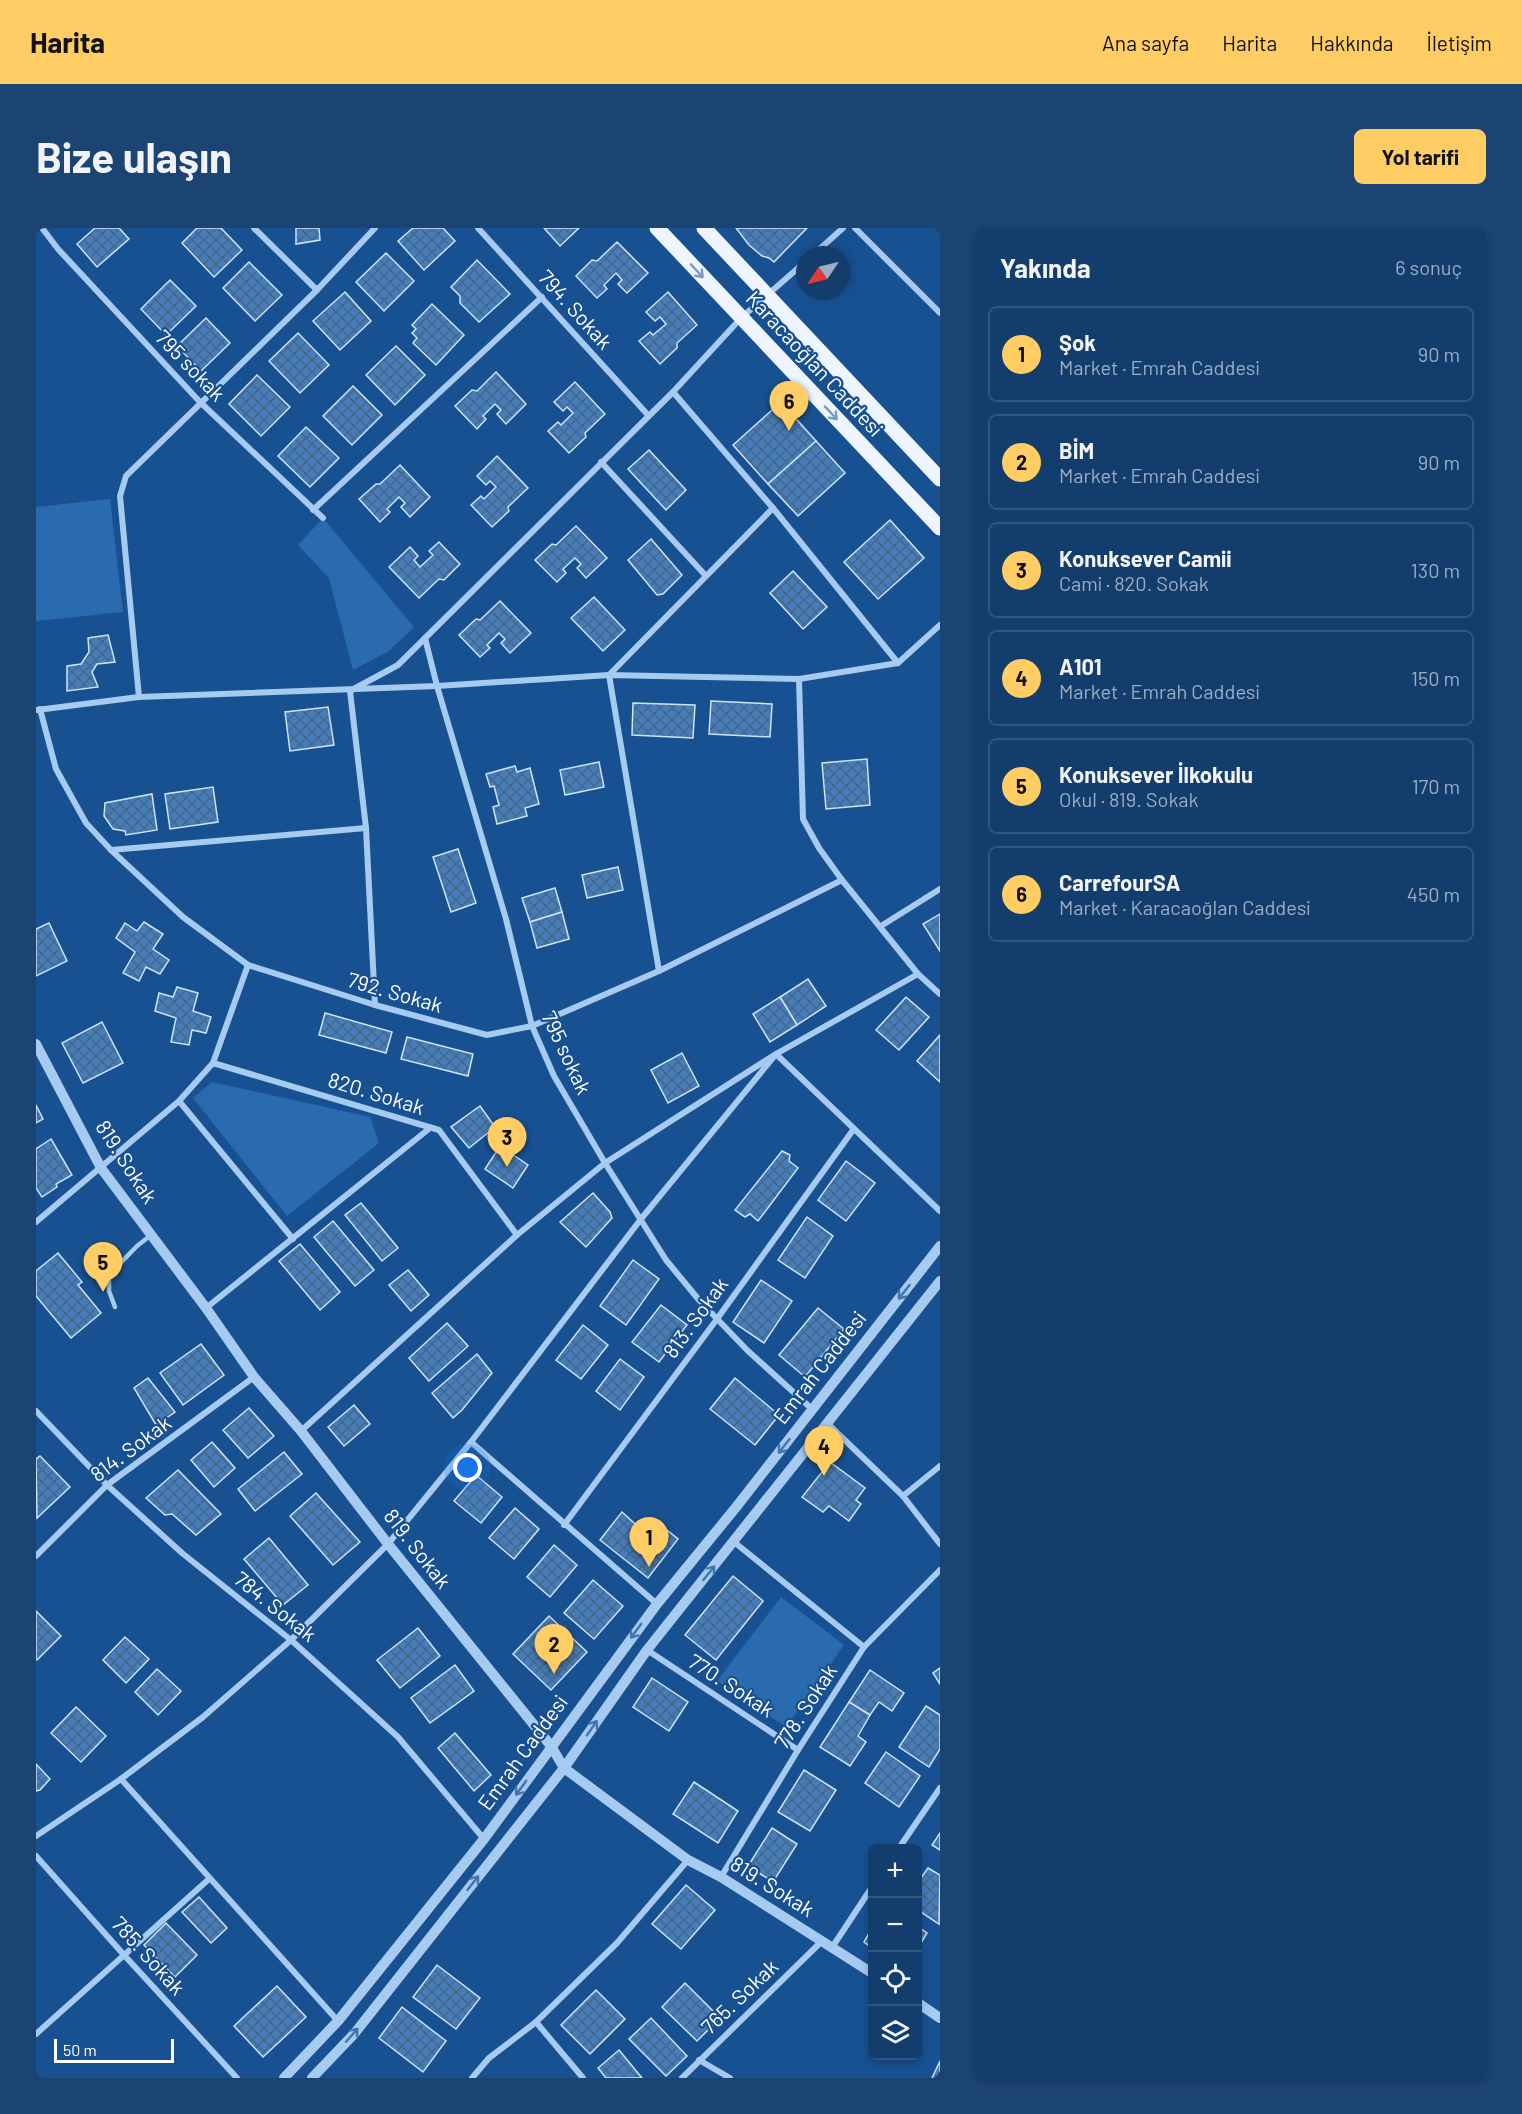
<!DOCTYPE html>
<html lang="tr">
<meta charset="utf-8">
<style>
:root{--surface:#123d6d;--page:#1b4472;--text:#f1f3f6;--muted:#9caec2;--line:#315680;--accent:#ffcd64}
body{margin:0;font-family:Barlow,sans-serif;background:var(--page);color:var(--text)}
.controls{position:absolute;right:18px;bottom:18px;display:grid;overflow:hidden;border-radius:9px;box-shadow:0 3px 9px #0003}
.controls button{width:54px;height:54px;display:grid;place-items:center;padding:0;border:0;border-bottom:2px solid var(--line);background:var(--surface);color:var(--text);font:30px sans-serif}
.compass{position:absolute;left:760px;top:18px;width:54px;height:54px;border-radius:50%;background:var(--surface);box-shadow:0 3px 9px #0003;rotate:235deg}
.scale{position:absolute;left:18px;bottom:15px;width:120px;box-sizing:border-box;padding-left:6px;border:3px solid #fff;border-top:0;font-size:16px;line-height:21px;white-space:nowrap;color:#fff;-webkit-text-stroke:4px #185191;paint-order:stroke}
.you{position:absolute;left:432px;top:1240px;width:21px;height:21px;margin:-15px;border:4px solid #fff;border-radius:50%;background:#1a73e8;box-shadow:0 0 0 9px #1a73e833}
.badge{display:grid;place-items:center;width:39px;height:39px;border-radius:50%;background:var(--accent);color:#111;font-size:20px;font-weight:700}
.pin{position:absolute;translate:-50% -50px;filter:drop-shadow(0 2px 3px #0008)}
.pin::after{content:'';position:absolute;top:32px;width:21px;height:18px;background:inherit;clip-path:polygon(0 0,100% 0,50% 100%)}
.list{margin:0;padding:0;list-style:none}
h2{display:flex;justify-content:space-between;align-items:center;height:78px;margin:0;padding:0 24px;font-size:26px}
h2 small{font-size:20px;font-weight:400;color:var(--muted)}
.list li{display:grid;grid-template-columns:39px 1fr auto;gap:18px;align-items:center;box-sizing:border-box;height:96px;margin:0 12px 12px;padding:0 12px;border:2px solid var(--line);border-radius:9px}
.list b{display:block;font-size:22px;white-space:nowrap}
.list p{margin:0;font-size:20px;white-space:nowrap;color:var(--muted)}
.list em{font-size:20px;font-style:normal;color:var(--muted)}
.icon{flex:none;width:33px;height:33px;fill:none;stroke:currentColor;stroke-width:2;stroke-linecap:round;stroke-linejoin:round}
.map{position:relative;flex:none;width:904px;height:1850px;overflow:hidden;border-radius:9px}
header{display:flex;align-items:center;gap:36px;box-sizing:border-box;height:84px;padding:0 30px;background:var(--accent);color:#111}
header strong{font-size:28px}
nav{display:flex;gap:33px;margin-inline-start:auto;font-size:21px}
.intro{display:flex;align-items:center;justify-content:space-between;box-sizing:border-box;height:144px;padding:0 36px}
h1{margin:0;font-size:42px}
.button{padding:15px 27px;border-radius:9px;background:var(--accent);color:#111;font-size:21px;font-weight:700}
main{display:flex;gap:36px;padding:0 36px}
aside{flex:1;background:var(--surface);border-radius:9px;box-shadow:0 3px 9px #0003}
.map>svg:first-child{display:block}
.green{fill:#2a6baf}
.building{fill:url(#building-cross-hatch);stroke:#cce3fb;stroke-width:1.5}
.lines{fill:none;stroke-linecap:round;stroke-linejoin:round}
.service{stroke:#a6caf0;stroke-width:4.5}
.minor{stroke:#a6caf0;stroke-width:6}
.tertiary{stroke:#a6caf0;stroke-width:10}
.primary{stroke:#eef5ff;stroke-width:15}
.oneway{stroke:#789bc2}
.oneway2{stroke:#4375ae}
.labels{text-anchor:middle;stroke-width:4.5;stroke-linejoin:round;paint-order:stroke}
.street-label{font-size:21px;fill:#fff;stroke:#185191}
</style>
<header>
<strong>Harita</strong>
<nav><a>Ana sayfa</a><a>Harita</a><a>Hakkında</a><a>İletişim</a></nav>
</header>
<div class="intro"><h1>Bize ulaşın</h1><a class="button">Yol tarifi</a></div>
<main>
<div class="map">
<svg width="904" height="1850" viewBox="0 0 904 1850">
<defs>
<pattern id="building-cross-hatch" width="8" height="8" patternUnits="userSpaceOnUse" patternTransform="scale(1.5)"><rect width="8" height="8" fill="#447dba"/><path d="M0 0l8 8M0 8l8-8" fill="none" stroke="#486788"/></pattern>
</defs>
<rect width="100%" height="100%" fill="#185191"/>
<!-- green -->
<g class="green">
<polygon points="74,271 87,384 0,393 0,279"/>
<polygon points="287,290 378,399 353,423 317,442 293,350 262,317"/>
<polygon points="176,854 334,889 343,915 251,988 157,870"/>
<polygon points="745,1369 808,1417 750,1499 681,1453"/>
</g>
<!-- building -->
<g class="building">
<polygon points="59,0 83,0 93,11 61,39 41,16"/>
<polygon points="161,0 185,0 206,22 178,49 146,15"/>
<polygon points="260,0 283,0 284,12 260,16"/>
<polygon points="377,0 407,0 419,13 388,42 362,13"/>
<polygon points="508,0 543,0 524,18"/>
<polygon points="700,0 771,0 738,34 733,30 726,28 713,17"/>
<polygon points="581,14 612,45 591,65 582,56 586,52 580,45 568,57 571,61 561,70 540,48 556,32 561,33"/>
<polygon points="350,25 378,53 348,83 320,54"/>
<polygon points="441,32 474,66 443,94 424,75 424,68 415,59"/>
<polygon points="213,34 246,67 219,93 187,60"/>
<polygon points="134,52 160,78 130,107 105,81"/>
<polygon points="309,64 335,93 304,122 277,93"/>
<polygon points="632,64 661,97 641,115 641,120 624,136 603,113 614,104 617,107 630,96 624,89 619,93 610,84"/>
<polygon points="396,76 428,107 400,137 377,115 381,110 376,105 380,101 376,97"/>
<polygon points="170,90 194,115 165,143 141,118"/>
<polygon points="262,105 293,137 264,165 233,133"/>
<polygon points="360,118 389,147 359,177 330,147"/>
<polygon points="460,144 490,176 470,196 461,186 465,182 459,176 447,188 450,191 441,201 419,178 436,162 441,163"/>
<polygon points="221,147 254,179 225,208 193,176"/>
<polygon points="539,154 569,186 549,205 550,209 533,225 512,203 522,194 525,197 537,185 531,179 527,183 518,174"/>
<polygon points="317,158 346,187 316,217 287,188"/>
<polygon points="745,174 780,213 732,256 697,217"/>
<polygon points="270,199 303,230 274,259 242,228"/>
<polygon points="780,213 809,245 762,288 732,256"/>
<polygon points="613,222 650,262 630,282 592,241"/>
<polygon points="461,228 492,260 472,279 473,283 456,299 435,277 445,268 448,271 460,259 454,253 450,257 441,248"/>
<polygon points="364,237 394,269 374,289 365,279 369,275 363,269 351,281 354,284 344,294 323,271 340,256 344,256"/>
<polygon points="854,292 888,330 842,371 808,334"/>
<polygon points="540,298 571,330 550,350 541,340 545,336 539,330 527,341 530,345 521,354 499,332 516,316 520,317"/>
<polygon points="615,311 646,347 627,366 621,367 592,332"/>
<polygon points="403,314 424,336 408,352 403,351 383,370 353,339 374,319 382,328 378,332 384,339 397,327 393,323"/>
<polygon points="757,343 791,379 767,401 734,365"/>
<polygon points="558,369 589,402 567,423 535,390"/>
<polygon points="464,373 495,405 474,425 465,415 469,411 463,405 451,417 454,420 444,429 423,407 440,391 444,392"/>
<polygon points="72,407 79,434 61,436 56,444 62,459 31,463 31,438 45,436 53,424 52,410"/>
<polygon points="675,473 736,476 734,509 673,506"/>
<polygon points="597,475 659,477 657,510 596,507"/>
<polygon points="292,479 298,517 254,523 249,484"/>
<polygon points="831,531 834,577 790,581 786,535"/>
<polygon points="563,534 568,559 529,567 524,542"/>
<polygon points="479,538 481,544 494,540 503,576 489,580 491,588 461,596 457,579 463,577 458,558 454,559 450,546"/>
<polygon points="177,559 182,594 134,601 129,566"/>
<polygon points="116,566 121,602 90,607 89,603 77,601 68,588 69,575"/>
<polygon points="422,621 440,675 415,684 397,629"/>
<polygon points="582,639 587,662 551,670 546,647"/>
<polygon points="519,660 526,684 494,694 486,670"/>
<polygon points="526,684 533,711 501,720 494,694"/>
<polygon points="904,686 904,723 887,696"/>
<polygon points="108,694 127,706 117,721 133,732 124,746 110,739 103,753 87,745 99,724 80,710 89,695 101,703"/>
<polygon points="13,695 31,733 0,748 0,701"/>
<polygon points="772,751 790,778 761,797 744,769"/>
<polygon points="141,759 162,765 157,783 175,789 170,805 156,802 153,817 135,814 140,790 119,783 123,765 137,769"/>
<polygon points="744,769 761,797 734,814 717,786"/>
<polygon points="870,769 893,789 863,822 840,802"/>
<polygon points="289,785 356,804 350,825 283,807"/>
<polygon points="66,794 87,835 47,855 26,815"/>
<polygon points="904,807 904,854 881,833"/>
<polygon points="371,809 437,826 432,848 365,831"/>
<polygon points="646,825 663,858 632,875 615,842"/>
<polygon points="0,877 7,891 0,895"/>
<polygon points="444,878 459,899 433,920 415,899"/>
<polygon points="15,911 36,947 20,956 21,959 6,969 0,960 0,921"/>
<polygon points="464,918 492,937 477,960 449,941"/>
<polygon points="746,923 754,927 753,933 762,940 722,993 714,986 709,989 699,982"/>
<polygon points="810,933 839,955 810,993 782,972"/>
<polygon points="557,965 574,984 576,990 550,1019 524,994"/>
<polygon points="325,975 362,1020 346,1033 309,987"/>
<polygon points="771,989 797,1008 769,1050 742,1032"/>
<polygon points="297,993 338,1042 319,1058 278,1009"/>
<polygon points="264,1016 304,1064 284,1082 243,1033"/>
<polygon points="22,1025 46,1054 42,1057 65,1085 35,1110 0,1068 0,1043"/>
<polygon points="597,1032 623,1051 590,1097 564,1078"/>
<polygon points="372,1042 393,1067 375,1083 353,1057"/>
<polygon points="725,1052 756,1073 728,1115 697,1094"/>
<polygon points="625,1077 651,1097 623,1134 596,1114"/>
<polygon points="782,1080 808,1101 769,1149 743,1127"/>
<polygon points="411,1095 432,1118 393,1153 373,1130"/>
<polygon points="547,1097 572,1117 545,1151 520,1132"/>
<polygon points="165,1116 188,1147 147,1177 124,1145"/>
<polygon points="441,1126 456,1145 426,1182 417,1190 396,1165"/>
<polygon points="584,1131 608,1149 584,1182 560,1163"/>
<polygon points="112,1150 139,1184 120,1197 98,1160"/>
<polygon points="699,1150 743,1187 719,1217 674,1181"/>
<polygon points="318,1177 334,1196 308,1218 292,1199"/>
<polygon points="213,1180 238,1208 212,1230 187,1202"/>
<polygon points="176,1214 199,1240 178,1259 155,1232"/>
<polygon points="248,1224 266,1246 219,1283 202,1261"/>
<polygon points="4,1228 34,1259 1,1290 0,1231"/>
<polygon points="794,1234 829,1260 820,1272 825,1276 813,1293 793,1278 787,1284 766,1269"/>
<polygon points="142,1242 185,1286 160,1307 136,1286 129,1287 110,1270"/>
<polygon points="440,1247 466,1269 445,1295 418,1273"/>
<polygon points="280,1265 324,1314 297,1337 254,1288"/>
<polygon points="479,1280 503,1301 478,1331 453,1310"/>
<polygon points="586,1284 608,1304 617,1291 642,1311 612,1350 564,1312"/>
<polygon points="233,1310 272,1357 247,1377 208,1331"/>
<polygon points="518,1317 541,1337 514,1369 491,1349"/>
<polygon points="697,1348 727,1373 680,1432 649,1407"/>
<polygon points="557,1352 587,1378 558,1411 528,1385"/>
<polygon points="0,1383 25,1408 1,1432 0,1431"/>
<polygon points="513,1388 551,1424 515,1462 477,1426"/>
<polygon points="382,1400 404,1428 364,1460 341,1432"/>
<polygon points="89,1409 113,1431 90,1455 67,1432"/>
<polygon points="419,1437 438,1463 394,1495 375,1470"/>
<polygon points="904,1440 904,1456 897,1445"/>
<polygon points="121,1441 145,1463 122,1487 99,1464"/>
<polygon points="834,1442 868,1465 856,1483 843,1474 834,1487 813,1474"/>
<polygon points="616,1450 652,1474 633,1503 597,1479"/>
<polygon points="813,1474 834,1487 822,1508 830,1514 814,1538 784,1519"/>
<polygon points="890,1478 904,1487 904,1521 893,1539 863,1519"/>
<polygon points="40,1479 70,1508 45,1534 15,1505"/>
<polygon points="419,1505 455,1547 438,1563 402,1520"/>
<polygon points="850,1524 884,1548 863,1579 829,1555"/>
<polygon points="0,1536 14,1551 4,1562 0,1563"/>
<polygon points="768,1542 800,1562 774,1603 742,1584"/>
<polygon points="658,1554 702,1583 682,1615 637,1586"/>
<polygon points="736,1600 761,1616 737,1654 712,1638"/>
<polygon points="904,1605 904,1622 896,1617"/>
<polygon points="892,1640 904,1647 903,1696 882,1682 882,1648 885,1650"/>
<polygon points="650,1657 679,1682 645,1721 616,1696"/>
<polygon points="163,1669 191,1700 175,1715 146,1684"/>
<polygon points="130,1695 161,1727 139,1749 108,1717"/>
<polygon points="882,1699 891,1705 882,1720"/>
<polygon points="836,1700 836,1720 828,1714"/>
<polygon points="401,1737 444,1770 420,1801 377,1769"/>
<polygon points="649,1755 684,1790 661,1813 626,1779"/>
<polygon points="241,1758 270,1789 227,1829 198,1798"/>
<polygon points="560,1762 589,1791 554,1826 525,1797"/>
<polygon points="366,1779 410,1813 387,1844 343,1810"/>
<polygon points="615,1790 651,1828 630,1848 593,1811"/>
<polygon points="583,1822 606,1850 570,1850 562,1840"/>
<polygon points="904,1833 904,1850 896,1850"/>
</g>
<g class="lines">
<!-- service -->
<polyline class="service" points="79,1079 73,1063 73,1047 101,1018 115,1007"/>
<!-- minor -->
<g class="minor">
<polyline points="6,0 22,21 164,174 287,290"/>
<polyline points="218,0 281,62"/>
<polyline points="442,0 612,187"/>
<polyline points="819,0 904,85"/>
<polyline points="777,27 807,0"/>
<polyline points="637,164 737,280 862,435"/>
<polyline points="565,234 670,348"/>
<polyline points="277,282 506,69"/>
<polyline points="389,410 401,458 470,691 496,798 518,848 569,935 630,1032 663,1072 711,1122 776,1181"/>
<polyline points="763,451 767,591 783,620 806,652 882,746 904,766"/>
<polyline points="103,469 84,268 90,248 281,62 339,0"/>
<polyline points="4,481 20,541 50,595 75,622 147,689 212,737 339,777 451,807 496,798 623,743 806,652"/>
<polyline points="1,482 103,469 401,458 573,447 763,451 862,435 904,397"/>
<polyline points="75,622 330,600"/>
<polyline points="845,698 904,661"/>
<polyline points="623,743 573,447 737,280"/>
<polyline points="339,777 330,600 314,463 362,437 637,164 705,90 769,34"/>
<polyline points="177,835 403,902 481,1007"/>
<polyline points="143,873 257,1011"/>
<polyline points="0,994 143,873 177,835 212,737"/>
<polyline points="170,1080 394,900"/>
<polyline points="0,1183 71,1257 146,1325 255,1412 362,1509 448,1611"/>
<polyline points="792,1196 867,1268 904,1316"/>
<polyline points="265,1203 481,1007 569,935 740,826 904,983"/>
<polyline points="435,1214 621,1376"/>
<polyline points="867,1268 904,1238"/>
<polyline points="528,1297 681,1091 817,902"/>
<polyline points="698,1314 828,1419"/>
<polyline points="0,1328 71,1257 218,1149"/>
<polyline points="611,1422 762,1522"/>
<polyline points="85,1551 302,1793"/>
<polyline points="0,1608 85,1551 167,1489 255,1412 352,1316 435,1214 605,991 740,826 882,746"/>
<polyline points="863,1620 904,1560"/>
<polyline points="0,1628 88,1727 201,1850"/>
<polyline points="685,1649 762,1522 828,1419 904,1342"/>
<polyline points="797,1718 836,1659"/>
<polyline points="500,1794 547,1850"/>
<polyline points="0,1806 173,1651"/>
<polyline points="663,1832 694,1850"/>
<polyline points="436,1850 453,1830 500,1794 581,1715 652,1632"/>
<polyline points="646,1850 786,1713"/>
</g>
<!-- tertiary -->
<g class="tertiary">
<polyline points="0,816 65,940 170,1080 218,1149 265,1203 352,1316 515,1518 528,1540 652,1632 685,1649 836,1745"/>
<polyline points="882,1775 904,1790"/>
<polyline points="248,1850 302,1793 448,1611 621,1376 701,1278 904,1018"/>
<polyline points="276,1850 318,1806 528,1540 611,1422 904,1053"/>
</g>
<!-- primary -->
<g class="primary">
<polyline points="621,0 904,300"/>
<polyline points="668,0 904,251"/>
</g>
</g>
<!-- one-way arrows -->
<defs><path id="oneway-shaft" d="M-6 0H5M1.5-3L5.5 0L1.5 3" fill="none" stroke-width="1.6" stroke-linecap="round" stroke-linejoin="round" transform="scale(1.5)"/></defs>
<g class="oneway">
<use href="#oneway-shaft" transform="translate(661 43) rotate(47)"/>
<use href="#oneway-shaft" transform="translate(795 185) rotate(47)"/>
</g>
<g class="oneway2">
<use href="#oneway-shaft" transform="translate(868 1064) rotate(128)"/>
<use href="#oneway-shaft" transform="translate(748 1218) rotate(128)"/>
<use href="#oneway-shaft" transform="translate(673 1345) rotate(-51)"/>
<use href="#oneway-shaft" transform="translate(600 1403) rotate(126)"/>
<use href="#oneway-shaft" transform="translate(556 1500) rotate(-55)"/>
<use href="#oneway-shaft" transform="translate(485 1560) rotate(126)"/>
<use href="#oneway-shaft" transform="translate(437 1655) rotate(-52)"/>
<use href="#oneway-shaft" transform="translate(316 1807) rotate(-48)"/>
</g>
<g class="labels">
<!-- street labels -->
<g class="street-label">
<text transform="translate(539 82) rotate(48)" y="7">794. Sokak</text>
<text transform="translate(778 136) rotate(47)" y="7">Karacaoğlan Caddesi</text>
<text transform="translate(154 138) rotate(46)" y="7">795 sokak</text>
<text transform="translate(359 765) rotate(16)" y="7">792. Sokak</text>
<text transform="translate(530 825) rotate(65)" y="7">795 sokak</text>
<text transform="translate(340 866) rotate(17)" y="7">820. Sokak</text>
<text transform="translate(90 934) rotate(57)" y="7">819. Sokak</text>
<text transform="translate(660 1090) rotate(-54)" y="7">813. Sokak</text>
<text transform="translate(784 1140) rotate(-52)" y="7">Emrah Caddesi</text>
<text transform="translate(95 1221) rotate(-37)" y="7">814. Sokak</text>
<text transform="translate(381 1321) rotate(52)" y="7">819. Sokak</text>
<text transform="translate(239 1379) rotate(39)" y="7">784. Sokak</text>
<text transform="translate(695 1458) rotate(33)" y="7">770. Sokak</text>
<text transform="translate(770 1479) rotate(-57)" y="7">778. Sokak</text>
<text transform="translate(487 1525) rotate(-54)" y="7">Emrah Caddesi</text>
<text transform="translate(736 1659) rotate(32)" y="7">819. Sokak</text>
<text transform="translate(112 1728) rotate(48)" y="7">785. Sokak</text>
<text transform="translate(704 1769) rotate(-44)" y="7">765. Sokak</text>
</g>
</g>
</svg>
<div class="controls">
<button>+</button>
<button>−</button>
<button><svg class="icon" aria-label="locate" viewBox="0 0 24 24"><circle cx="12" cy="12" r="6"/><path d="M12 2v4M12 18v4M2 12h4M18 12h4"/></svg></button>
<button><svg class="icon" aria-label="layers" viewBox="0 0 24 24"><path d="M12 4l9 5-9 5-9-5zM3 14l9 5 9-5"/></svg></button>
</div>
<svg class="compass" viewBox="-18 -18 36 36"><path d="M0-13l5 13h-10z" fill="#e53935"/><path d="M0 13l5-13h-10z" fill="#9caec2"/></svg>
<div class="scale">50 m</div>
<div class="you"></div>
<div class="pin badge" style="left:613px;top:1339px">1</div>
<div class="pin badge" style="left:518px;top:1446px">2</div>
<div class="pin badge" style="left:471px;top:939px">3</div>
<div class="pin badge" style="left:788px;top:1248px">4</div>
<div class="pin badge" style="left:67px;top:1064px">5</div>
<div class="pin badge" style="left:753px;top:203px">6</div>
</div>
<aside>
<h2>Yakında<small>6 sonuç</small></h2>
<ul class="list">
<li><span class="badge">1</span><div><b>Şok</b><p>Market · Emrah Caddesi</p></div><em>90 m</em></li>
<li><span class="badge">2</span><div><b>BİM</b><p>Market · Emrah Caddesi</p></div><em>90 m</em></li>
<li><span class="badge">3</span><div><b>Konuksever Camii</b><p>Cami · 820. Sokak</p></div><em>130 m</em></li>
<li><span class="badge">4</span><div><b>A101</b><p>Market · Emrah Caddesi</p></div><em>150 m</em></li>
<li><span class="badge">5</span><div><b>Konuksever İlkokulu</b><p>Okul · 819. Sokak</p></div><em>170 m</em></li>
<li><span class="badge">6</span><div><b>CarrefourSA</b><p>Market · Karacaoğlan Caddesi</p></div><em>450 m</em></li>
</ul>
</aside>
</main>
